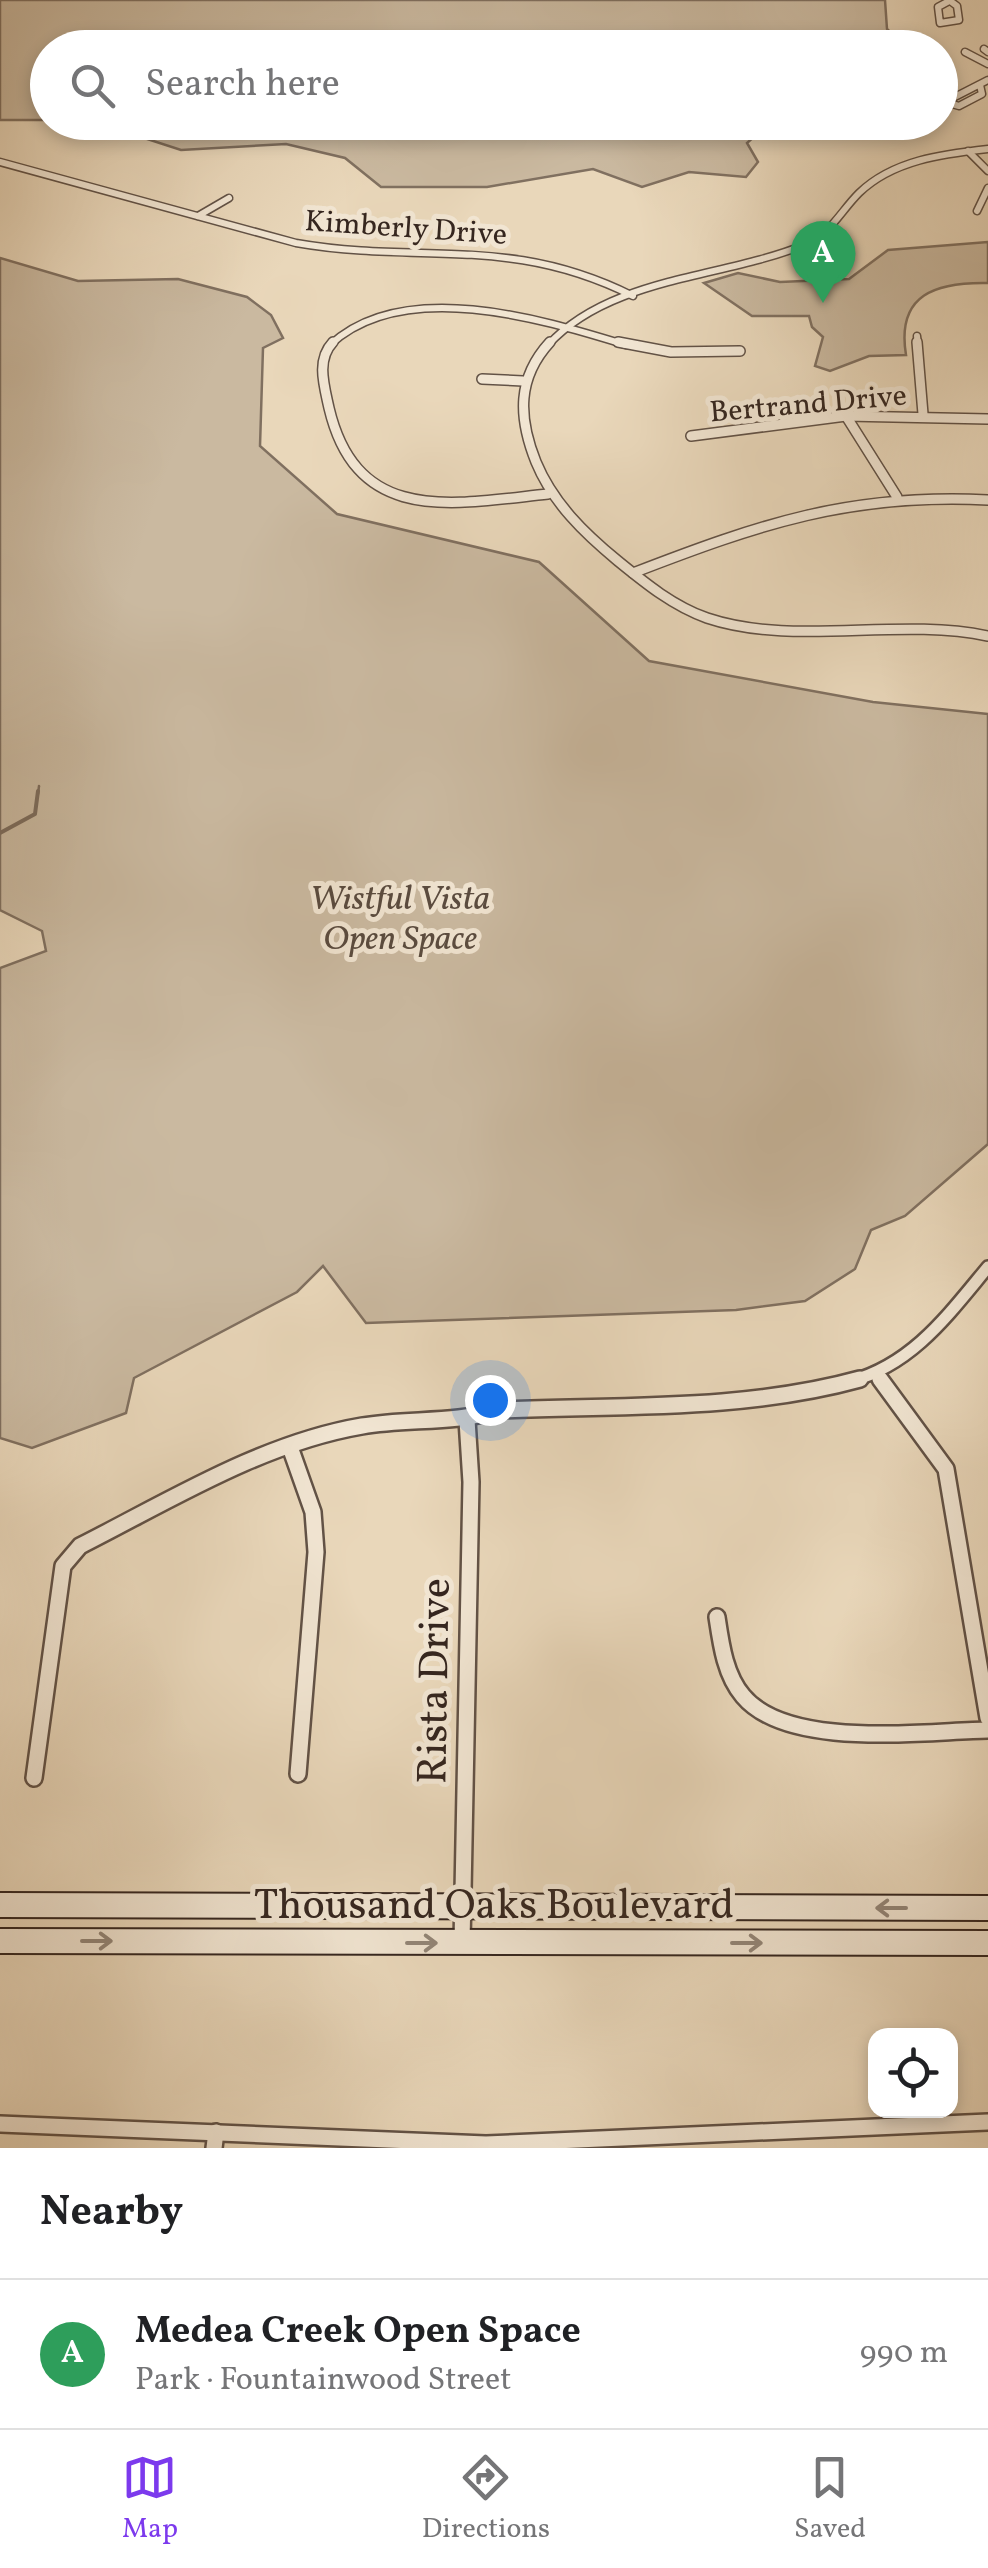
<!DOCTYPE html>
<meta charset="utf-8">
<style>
:root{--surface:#fff;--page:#f6f6f6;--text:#202124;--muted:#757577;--line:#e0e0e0;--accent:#7c3aed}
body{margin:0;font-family:Vollkorn,serif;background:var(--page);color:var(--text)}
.controls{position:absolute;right:30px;bottom:30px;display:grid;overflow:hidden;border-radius:20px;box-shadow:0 5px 15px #0003}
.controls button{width:90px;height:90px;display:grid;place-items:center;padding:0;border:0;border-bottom:2px solid var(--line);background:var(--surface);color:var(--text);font:50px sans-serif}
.you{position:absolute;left:490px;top:1400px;width:35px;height:35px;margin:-25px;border:8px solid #fff;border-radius:50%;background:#1a73e8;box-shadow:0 0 0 15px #1a73e833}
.badge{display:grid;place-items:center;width:65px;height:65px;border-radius:50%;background:var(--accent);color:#fff;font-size:32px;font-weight:700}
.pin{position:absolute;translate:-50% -82px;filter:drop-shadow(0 2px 5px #0008)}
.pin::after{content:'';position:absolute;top:52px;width:35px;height:30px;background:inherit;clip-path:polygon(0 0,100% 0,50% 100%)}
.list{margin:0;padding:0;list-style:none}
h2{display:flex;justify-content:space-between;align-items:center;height:130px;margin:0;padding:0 40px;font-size:42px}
h2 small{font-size:32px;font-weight:400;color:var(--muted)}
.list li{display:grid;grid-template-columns:65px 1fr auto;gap:30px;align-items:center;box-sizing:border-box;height:150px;padding:0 40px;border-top:2px solid var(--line)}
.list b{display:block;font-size:38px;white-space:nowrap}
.list p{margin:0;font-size:32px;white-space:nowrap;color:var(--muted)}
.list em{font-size:32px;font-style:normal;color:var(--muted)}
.icon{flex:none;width:55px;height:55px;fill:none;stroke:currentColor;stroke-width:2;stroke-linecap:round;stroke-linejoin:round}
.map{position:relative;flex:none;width:988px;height:2148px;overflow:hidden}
.search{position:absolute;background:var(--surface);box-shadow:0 5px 15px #0003;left:30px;right:30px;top:30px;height:110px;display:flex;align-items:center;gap:25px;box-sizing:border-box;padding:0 35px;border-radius:55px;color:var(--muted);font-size:38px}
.sheet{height:280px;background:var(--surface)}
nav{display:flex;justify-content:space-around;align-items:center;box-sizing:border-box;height:140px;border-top:2px solid var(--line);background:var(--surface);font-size:28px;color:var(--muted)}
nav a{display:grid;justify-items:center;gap:5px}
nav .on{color:var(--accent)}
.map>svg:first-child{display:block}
.green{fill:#cab9a0;stroke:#807060;stroke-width:2.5}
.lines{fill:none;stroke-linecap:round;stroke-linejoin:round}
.stream-far1{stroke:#7c6c5c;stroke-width:2.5}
.stream{stroke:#7c6c5c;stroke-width:4}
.street-far3-casing{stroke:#625246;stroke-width:9}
.street-far2-casing{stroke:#625246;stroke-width:12}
.street-far1-casing{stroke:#625246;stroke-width:16}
.street-casing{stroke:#625246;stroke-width:20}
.secondary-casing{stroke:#35261f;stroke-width:4}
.street-far3{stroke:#f1e5d2;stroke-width:6}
.street-far2{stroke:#f1e5d2;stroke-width:9}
.street-far1{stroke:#f1e5d2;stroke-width:11}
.street{stroke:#f1e5d2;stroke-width:15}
.secondary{fill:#f1e5d2;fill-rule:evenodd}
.oneway{stroke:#938678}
.labels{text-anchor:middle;stroke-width:10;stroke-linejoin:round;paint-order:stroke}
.far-street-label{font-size:30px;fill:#35261f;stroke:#f1e5d2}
.park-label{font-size:35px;font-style:italic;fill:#5a4b3f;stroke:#f1e5d2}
.near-street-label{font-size:42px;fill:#35261f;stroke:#f1e5d2}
</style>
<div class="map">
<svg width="988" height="2148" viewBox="0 0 988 2148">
<rect width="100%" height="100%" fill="#e9d7ba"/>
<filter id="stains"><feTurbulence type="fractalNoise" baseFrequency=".002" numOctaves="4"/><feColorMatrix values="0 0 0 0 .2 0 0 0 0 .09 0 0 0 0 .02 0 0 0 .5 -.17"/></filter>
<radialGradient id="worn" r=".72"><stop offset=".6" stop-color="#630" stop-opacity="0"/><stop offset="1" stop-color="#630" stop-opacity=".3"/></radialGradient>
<!-- green -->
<g class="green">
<polygon points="0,0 885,0 887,29 906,47 48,48 47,120 0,120"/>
<polygon points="98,123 816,123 757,134 747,143 758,162 746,177 689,172 642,187 593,169 487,187 381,187 345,158 286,144 181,150"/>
<path d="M 988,242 L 988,283 C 936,282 896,294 906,355 L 869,356 L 830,371 L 815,366 L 823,337 L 812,327 L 809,316 L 752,316 L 704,283 L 738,273 L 780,282 L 849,279 L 888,250 Z"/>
<polygon points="0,258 78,281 178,279 247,297 271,315 283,338 263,348 260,446 337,514 539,562 649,661 873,702 988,714 988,1144 905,1216 871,1230 855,1269 805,1301 736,1310 366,1323 323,1266 297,1292 134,1378 126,1413 32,1448 0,1438 0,968 46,951 42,931 0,910"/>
</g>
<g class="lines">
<!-- stream-far1 -->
<polyline class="stream-far1" points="38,794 39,786"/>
<!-- stream -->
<polyline class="stream" points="0,833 35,814 38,791"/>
<defs>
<g id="street-far3">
<polyline points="949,0 957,6 959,20 940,23 938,7 949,1"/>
<polyline points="984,49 988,52"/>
<polyline points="965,52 988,64"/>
<polyline points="980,85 982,94 959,106 945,102 988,80"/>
<polyline points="968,151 988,171"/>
<path d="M 0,162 L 296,243 C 422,265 509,234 633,296"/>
<polyline points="977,211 988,188"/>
<polyline points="198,216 229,198"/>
<polyline points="917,336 918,345"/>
<path d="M 330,345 C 404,276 544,320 626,345"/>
<path d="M 548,345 C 610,277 723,278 804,245 C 830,235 840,212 859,193 C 893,160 943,154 988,149"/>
</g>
<g id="street-far2">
<path d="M 333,342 C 316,360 324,385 329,408 C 357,526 452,504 548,494"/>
<path d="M 550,342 C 517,378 518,417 536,462 C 553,503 584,533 618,561 C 645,583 673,606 707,618 C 794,647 896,617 988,636"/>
<polyline points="618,342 671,352 740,351"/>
<polyline points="917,342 923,414"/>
<polyline points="482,379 523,381"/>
<polyline points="846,416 897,497"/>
<polyline points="691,436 846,416 988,419"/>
<path d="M 633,573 C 760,524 850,493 988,500"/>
</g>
<g id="street-far1">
<polyline points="877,1374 882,1381"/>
<path d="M 851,1381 C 913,1364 948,1315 988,1267"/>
</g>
<g id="street">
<polyline points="880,1379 946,1469 988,1718"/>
<polyline points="290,1447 313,1512 316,1552 298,1774"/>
<path d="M 717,1617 C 721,1644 725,1675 743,1696 C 788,1750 924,1731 988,1730"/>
<path d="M 34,1778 L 63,1566 L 80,1546 C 169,1501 262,1443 362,1426 C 409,1418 453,1424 499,1410 C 619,1405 744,1411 860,1379"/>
<polyline points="462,1943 471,1482 467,1420"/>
<polyline points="0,2124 486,2144 988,2122"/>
<polyline points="214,2148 216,2132"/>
</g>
<g id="secondary">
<polygon points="0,1893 988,1896 988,1920 0,1917"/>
<polygon points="0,1929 988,1931 988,1955 0,1953"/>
</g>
</defs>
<!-- street-far3 casing -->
<use href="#street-far3" class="street-far3-casing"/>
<!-- street-far2 casing -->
<use href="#street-far2" class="street-far2-casing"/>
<!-- street-far1 casing -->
<use href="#street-far1" class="street-far1-casing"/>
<!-- street casing -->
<use href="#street" class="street-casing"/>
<!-- secondary casing -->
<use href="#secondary" class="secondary-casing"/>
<!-- street-far3 -->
<use href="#street-far3" class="street-far3"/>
<!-- street-far2 -->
<use href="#street-far2" class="street-far2"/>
<!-- street-far1 -->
<use href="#street-far1" class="street-far1"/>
<!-- street -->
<use href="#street" class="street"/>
<!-- secondary -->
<use href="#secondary" class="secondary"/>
</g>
<!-- one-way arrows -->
<defs><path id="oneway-shaft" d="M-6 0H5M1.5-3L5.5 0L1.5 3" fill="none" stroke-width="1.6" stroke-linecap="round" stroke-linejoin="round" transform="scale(2.5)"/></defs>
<g class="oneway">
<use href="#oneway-shaft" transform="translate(891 1908) rotate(-180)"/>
<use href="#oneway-shaft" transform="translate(97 1941)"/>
<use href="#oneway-shaft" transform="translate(422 1943)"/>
<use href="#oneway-shaft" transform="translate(747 1943)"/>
</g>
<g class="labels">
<!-- far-street labels -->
<g class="far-street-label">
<text transform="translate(406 227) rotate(4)" y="10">Kimberly Drive</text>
<text transform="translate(808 403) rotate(-5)" y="10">Bertrand Drive</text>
</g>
<!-- park labels -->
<g class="park-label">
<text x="400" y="909">Wistful Vista<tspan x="400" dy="40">Open Space</tspan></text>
</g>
<!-- near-street labels -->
<g class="near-street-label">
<text transform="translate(432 1681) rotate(-89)" y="15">Rista Drive</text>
<text x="494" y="1918">Thousand Oaks Boulevard</text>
</g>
</g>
<rect width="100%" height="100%" filter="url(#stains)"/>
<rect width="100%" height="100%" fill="url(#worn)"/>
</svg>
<div class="controls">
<button><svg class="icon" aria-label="locate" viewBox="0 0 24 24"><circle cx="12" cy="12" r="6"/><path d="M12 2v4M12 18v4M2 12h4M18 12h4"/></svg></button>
</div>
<div class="you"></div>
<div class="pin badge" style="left:823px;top:303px;background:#2e9e5b">A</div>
<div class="search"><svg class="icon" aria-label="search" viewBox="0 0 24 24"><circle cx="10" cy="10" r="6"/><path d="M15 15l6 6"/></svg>Search here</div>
</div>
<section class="sheet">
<h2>Nearby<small></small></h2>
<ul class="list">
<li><span class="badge" style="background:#2e9e5b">A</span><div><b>Medea Creek Open Space</b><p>Park · Fountainwood Street</p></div><em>990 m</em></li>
</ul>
</section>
<nav>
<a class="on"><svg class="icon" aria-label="map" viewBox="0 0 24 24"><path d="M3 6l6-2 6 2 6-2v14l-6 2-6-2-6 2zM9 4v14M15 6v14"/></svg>Map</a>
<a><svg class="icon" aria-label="directions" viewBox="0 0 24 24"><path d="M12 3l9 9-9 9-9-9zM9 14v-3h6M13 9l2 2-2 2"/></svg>Directions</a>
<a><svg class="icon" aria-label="saved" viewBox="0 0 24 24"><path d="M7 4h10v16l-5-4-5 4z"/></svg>Saved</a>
</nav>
